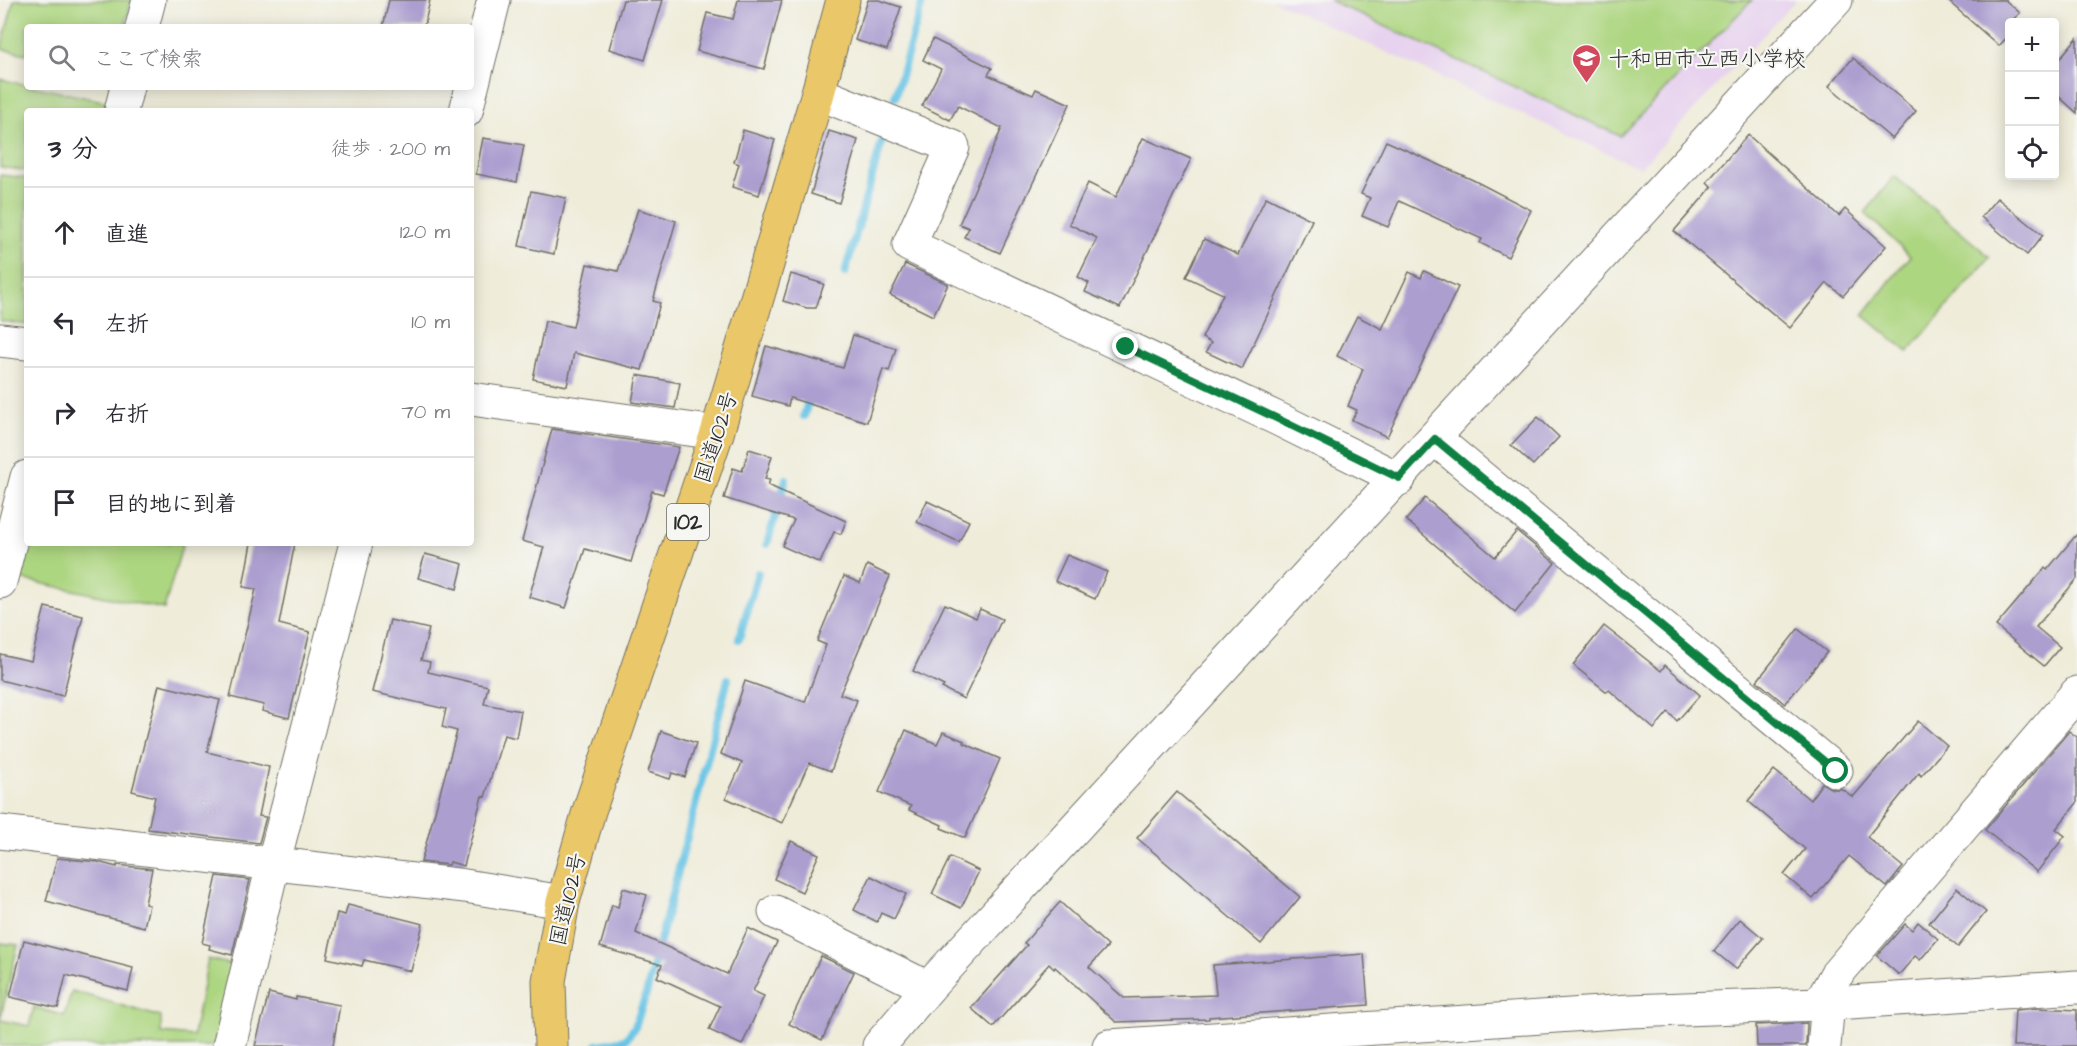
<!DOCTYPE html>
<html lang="ja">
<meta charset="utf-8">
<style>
:root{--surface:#fff;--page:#f7f7f7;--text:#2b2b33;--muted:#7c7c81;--line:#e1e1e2}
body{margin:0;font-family:"Architects Daughter","Klee One",sans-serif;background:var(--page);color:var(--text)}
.controls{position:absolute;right:18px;top:18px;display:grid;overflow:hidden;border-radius:6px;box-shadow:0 3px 15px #0003}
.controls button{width:54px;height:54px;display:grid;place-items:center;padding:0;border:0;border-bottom:2px solid var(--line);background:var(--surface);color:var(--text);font:30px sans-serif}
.stop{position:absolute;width:18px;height:18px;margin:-14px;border:4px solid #0b8043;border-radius:50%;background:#fff}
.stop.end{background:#0b8043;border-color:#fff;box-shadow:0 2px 6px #0008}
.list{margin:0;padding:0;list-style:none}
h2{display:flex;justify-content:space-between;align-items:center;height:78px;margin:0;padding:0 24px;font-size:26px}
h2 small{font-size:20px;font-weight:400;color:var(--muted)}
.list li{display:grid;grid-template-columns:39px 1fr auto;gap:18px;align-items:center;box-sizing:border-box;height:90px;padding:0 24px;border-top:2px solid var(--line)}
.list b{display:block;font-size:22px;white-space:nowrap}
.list em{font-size:20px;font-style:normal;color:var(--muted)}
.icon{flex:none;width:33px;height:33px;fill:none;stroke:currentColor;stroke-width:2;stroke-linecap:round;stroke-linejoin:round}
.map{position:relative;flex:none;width:2077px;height:1046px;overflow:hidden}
.search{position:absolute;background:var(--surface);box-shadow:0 3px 15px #0003;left:24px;top:24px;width:450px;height:66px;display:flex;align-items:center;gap:15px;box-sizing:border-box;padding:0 21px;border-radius:6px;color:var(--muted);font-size:22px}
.panel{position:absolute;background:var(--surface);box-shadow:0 3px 15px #0003;left:24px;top:108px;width:450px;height:438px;border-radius:6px}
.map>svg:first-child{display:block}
.built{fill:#e7d2ef}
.green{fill:#add681;stroke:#6c8056;stroke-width:1.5}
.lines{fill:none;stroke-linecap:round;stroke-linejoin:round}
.stream{stroke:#67c4e5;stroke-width:8}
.building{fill:#ac9fd0}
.minor-casing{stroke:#706f68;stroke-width:35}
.highway-casing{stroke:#706f68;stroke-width:35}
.minor{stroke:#fff;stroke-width:33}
.highway{stroke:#eac769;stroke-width:33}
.route{stroke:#0b8043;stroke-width:8}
.labels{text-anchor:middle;stroke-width:4.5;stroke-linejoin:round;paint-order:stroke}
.shield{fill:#f6f6f2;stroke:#686867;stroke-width:1.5}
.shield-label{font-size:21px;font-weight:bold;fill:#2b2b2b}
.poi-label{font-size:22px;fill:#2b2b2b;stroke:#f6f6f2;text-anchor:start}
.street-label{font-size:22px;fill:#2b2b2b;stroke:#f6f6f2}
</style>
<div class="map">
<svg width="2077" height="1046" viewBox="0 0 2077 1046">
<rect width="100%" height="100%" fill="#f6f6f2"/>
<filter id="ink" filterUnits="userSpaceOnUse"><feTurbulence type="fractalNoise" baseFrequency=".0167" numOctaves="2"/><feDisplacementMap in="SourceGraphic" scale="12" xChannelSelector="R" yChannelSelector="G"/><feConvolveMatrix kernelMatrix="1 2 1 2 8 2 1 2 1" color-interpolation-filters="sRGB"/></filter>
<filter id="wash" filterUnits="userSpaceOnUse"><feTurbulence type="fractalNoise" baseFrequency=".008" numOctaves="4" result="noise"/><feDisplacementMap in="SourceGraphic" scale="24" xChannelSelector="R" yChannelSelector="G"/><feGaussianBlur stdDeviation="1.35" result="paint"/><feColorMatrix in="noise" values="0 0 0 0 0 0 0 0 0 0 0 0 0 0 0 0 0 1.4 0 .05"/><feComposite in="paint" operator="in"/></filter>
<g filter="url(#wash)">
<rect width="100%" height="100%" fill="#efecd9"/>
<!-- built -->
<polygon class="built" points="1272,0 1796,0 1640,168"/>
<!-- green -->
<g class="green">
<polygon points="14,0 132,0 124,27 27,27 27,54 1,49"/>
<polygon points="1329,0 1752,0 1620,136"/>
<polygon points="0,79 27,85 27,87 36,87 108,102 106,111 27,111 27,171 0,167"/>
<polygon points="0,175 27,178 27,325 0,321"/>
<polygon points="1894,176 1990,257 1908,352 1863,315 1910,256 1865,213"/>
<polygon points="28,543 183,543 164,609 20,579"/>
<polygon points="0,943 18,945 0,1020 29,1026 34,1007 64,1016 72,991 161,1017 161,1033 193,1036 208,959 238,966 217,1046 0,1046"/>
</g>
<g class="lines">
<!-- stream -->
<g class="stream">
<polyline points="895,97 923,0"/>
<polyline points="845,273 882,141"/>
<polyline points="804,416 810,394"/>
<polyline points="767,544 786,479"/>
<polyline points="739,639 758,573"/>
<polyline points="597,1045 625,1040 635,1027 647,991 728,679"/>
</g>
</g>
<g id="blocks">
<!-- building -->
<g class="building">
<polygon points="389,0 430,0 424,27 383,27"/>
<polygon points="623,0 663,0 645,60 609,49"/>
<polygon points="738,0 782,0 764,69 697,51 707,13 733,19"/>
<polygon points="868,0 879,0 901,7 887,50 855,40"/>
<polygon points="1947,0 2005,0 2020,13 2010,22 2010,34 1999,46"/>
<polygon points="2077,38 2077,113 2055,93 2055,64"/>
<polygon points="933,39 992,68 988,75 1033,95 1036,89 1070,104 1000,253 964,237 969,228 959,224 1002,128 958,106 950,120 922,106 941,69 923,60"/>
<polygon points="1853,58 1916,111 1892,139 1829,86"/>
<polygon points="743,130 775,140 759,195 732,187 739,164 734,162"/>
<polygon points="829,131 858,140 839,203 811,194"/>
<polygon points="1748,135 1839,216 1845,209 1886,246 1843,296 1827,283 1790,328 1674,231 1712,187 1707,182"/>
<polygon points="483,138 524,145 517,182 476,174"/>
<polygon points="1143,138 1191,159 1120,308 1085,292 1089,283 1078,277 1097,238 1069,224 1088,183 1116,197"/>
<polygon points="1386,141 1473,180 1531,210 1508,257 1480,243 1482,239 1399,201 1388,227 1362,216 1370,198 1361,194"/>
<polygon points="531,191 566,198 554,254 519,246"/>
<polygon points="1266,197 1312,220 1242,369 1206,352 1211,343 1202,338 1223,294 1186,277 1204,239 1238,255"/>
<polygon points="1997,198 2043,235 2027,255 1981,217"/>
<polygon points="638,209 676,221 653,301 660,303 642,370 574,353 567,386 533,379 545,321 573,327 587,264 618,271"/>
<polygon points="905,264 948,284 933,316 890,295"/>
<polygon points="1424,271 1458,287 1387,437 1352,420 1357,410 1348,406 1363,369 1337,356 1357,316 1382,329 1409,272 1421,278"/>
<polygon points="791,274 824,284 816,308 807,308 783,301"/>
<polygon points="853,335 896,348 889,371 883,369 867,422 790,398 788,406 752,396 766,346 843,368"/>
<polygon points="637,375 680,383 675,408 632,402"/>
<polygon points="1538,417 1559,437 1533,465 1511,445"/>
<polygon points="552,429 679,447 663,494 652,491 631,562 585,549 566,608 529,597 544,547 522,541"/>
<polygon points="749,449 772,456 765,479 770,480 768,485 846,521 841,534 834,532 820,563 782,546 794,520 724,498 733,468 742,471"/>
<polygon points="1425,498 1495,557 1517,531 1555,563 1515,613 1406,520"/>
<polygon points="927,501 969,521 959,542 917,522"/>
<polygon points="2077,534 2077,579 2036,627 2060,647 2044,666 1996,626 2045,568 2047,570"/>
<polygon points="251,543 295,543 279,624 310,632 289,718 262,711 264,705 230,697 256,589 243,587"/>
<polygon points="425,554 463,564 457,589 418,578"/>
<polygon points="1067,555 1107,572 1095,599 1055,581"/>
<polygon points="867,565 890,576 840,694 857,700 831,771 809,763 782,823 726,798 742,763 721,754 745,681 805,702 826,645 817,641 844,576 860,583"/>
<polygon points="945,604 976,618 980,609 1002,619 964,699 942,688 944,686 913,671"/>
<polygon points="45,607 83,616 63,696 0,680 0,654 31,661"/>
<polygon points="390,620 429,629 421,660 430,662 428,672 488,686 484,704 521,711 516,738 504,735 485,797 482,796 464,866 450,862 449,865 421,862 457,731 442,727 446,709 372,692"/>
<polygon points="1604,626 1661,671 1665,665 1700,695 1677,721 1668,712 1654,729 1609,690 1607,692 1573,665"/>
<polygon points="1798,629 1827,652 1785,704 1757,681"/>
<polygon points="159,685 220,700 207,752 269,767 259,816 266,817 259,843 148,829 155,797 132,791"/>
<polygon points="1918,721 1947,746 1921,776 1919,773 1867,837 1903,867 1887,887 1849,856 1813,899 1784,875 1805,849 1748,801 1774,770 1810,800 1822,783 1832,789 1842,789 1853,797"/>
<polygon points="906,730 937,744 943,732 964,741 963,743 1000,759 965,838 941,828 942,825 909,810 911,806 879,792"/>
<polygon points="661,731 696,743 685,777 672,773 670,779 648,772"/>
<polygon points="2069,731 2077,737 2077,803 2056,829 2065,836 2037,872 1985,830"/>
<polygon points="1177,792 1300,897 1261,944 1137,838"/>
<polygon points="791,841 819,854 802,892 774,879"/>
<polygon points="950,857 979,871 961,908 932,894"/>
<polygon points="57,858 98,862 117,867 117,865 152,869 145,904 149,905 144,927 46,901"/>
<polygon points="217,876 250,880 232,955 209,949 210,945 202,943"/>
<polygon points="871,876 906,894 894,919 881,913 877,922 854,910"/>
<polygon points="623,888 647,895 636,933 727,974 748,928 777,942 753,991 764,996 742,1045 709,1030 720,1006 657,977 662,965 600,947 612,905 618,907"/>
<polygon points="1957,888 1986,912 1958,947 1929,923"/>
<polygon points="1060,902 1108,946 1089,967 1124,998 1216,995 1213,965 1364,954 1368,1005 1209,1017 1209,1019 1116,1022 1055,967 1054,969 1049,964 993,1027 971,1008 1027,945 1024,943"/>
<polygon points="348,905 423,924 411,971 364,960 362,966 327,958 337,913 345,915"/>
<polygon points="1740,919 1763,938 1736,969 1714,951"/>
<polygon points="1918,922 1938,939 1920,960 1915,956 1899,975 1877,956 1905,924 1912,930"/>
<polygon points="24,940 133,968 128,991 66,975 58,1008 10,997"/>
<polygon points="821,956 854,972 822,1040 789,1024"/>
<polygon points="269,993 296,1000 296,997 340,1005 333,1046 255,1046"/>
<polygon points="2037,1008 2077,1010 2077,1046 2013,1046 2015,1010"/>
<polygon points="1807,1023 1806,1046 1757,1046 1756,1025"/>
</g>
</g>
</g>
<g filter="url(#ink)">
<use href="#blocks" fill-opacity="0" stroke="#706f68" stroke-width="1.5"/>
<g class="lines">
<defs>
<g id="minor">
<polyline points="142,27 149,0"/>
<polyline points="818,93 953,147 909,245 1276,418 1399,479"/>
<polyline points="121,111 127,87"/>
<polyline points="466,111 494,0"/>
<polyline points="0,340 27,343"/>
<polyline points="471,399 717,433"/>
<polyline points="1435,439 1836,771"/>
<polyline points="0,582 27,477"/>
<polyline points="0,832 465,886 563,902"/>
<polyline points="775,912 928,988"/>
<polyline points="1820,1004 1836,975 2077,693"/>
<polyline points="229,1046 273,865 356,543"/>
<polyline points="879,1046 928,988 1836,0"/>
<polyline points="1109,1046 1630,1011 1820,1004 2077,987"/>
<polyline points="1824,1046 1828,1003"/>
</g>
<polyline id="highway" points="551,1046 549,981 563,902 589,811 717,433 818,93 843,0"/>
</defs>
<!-- minor casing -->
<use href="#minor" class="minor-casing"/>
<!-- highway casing -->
<use href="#highway" class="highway-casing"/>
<!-- minor -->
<use href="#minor" class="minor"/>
<!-- highway -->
<use href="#highway" class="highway"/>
</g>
</g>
<g class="lines" filter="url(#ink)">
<!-- route -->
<polyline class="route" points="1126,347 1276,418 1399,478 1435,439 1836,771"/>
</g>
<!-- icons -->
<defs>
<symbol id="school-pin" viewBox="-11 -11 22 30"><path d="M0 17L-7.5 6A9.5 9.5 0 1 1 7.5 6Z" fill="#d1495b" stroke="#f6f6f2"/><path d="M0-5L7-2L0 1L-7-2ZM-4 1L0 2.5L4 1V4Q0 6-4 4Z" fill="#fff"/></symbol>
</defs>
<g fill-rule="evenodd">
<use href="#school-pin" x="1570" y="42" width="33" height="45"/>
</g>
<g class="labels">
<!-- shield labels -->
<rect class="shield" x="667" y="504" width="42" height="36" rx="4.5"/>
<g class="shield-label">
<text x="688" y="529">102</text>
</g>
<!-- poi labels -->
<g class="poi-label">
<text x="1608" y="66">十和田市立西小学校</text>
</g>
<!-- street labels -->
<g class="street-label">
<text transform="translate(715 437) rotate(-72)" y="8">国道102号</text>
<text transform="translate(567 899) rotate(-77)" y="8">国道102号</text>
</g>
</g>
</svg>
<div class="controls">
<button>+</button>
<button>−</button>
<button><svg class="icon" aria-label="locate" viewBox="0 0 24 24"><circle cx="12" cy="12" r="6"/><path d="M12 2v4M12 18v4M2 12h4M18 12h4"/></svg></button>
</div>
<div class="stop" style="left:1836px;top:771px"></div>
<div class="stop end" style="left:1126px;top:347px"></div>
<div class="search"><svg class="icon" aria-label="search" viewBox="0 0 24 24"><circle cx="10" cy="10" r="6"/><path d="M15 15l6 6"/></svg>ここで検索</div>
<section class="panel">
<h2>3 分<small>徒歩 · 200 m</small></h2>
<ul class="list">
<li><svg class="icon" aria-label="ahead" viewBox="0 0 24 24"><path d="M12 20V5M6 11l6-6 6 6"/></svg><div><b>直進</b></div><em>120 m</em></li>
<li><svg class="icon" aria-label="left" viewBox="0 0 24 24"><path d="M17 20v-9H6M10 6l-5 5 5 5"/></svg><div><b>左折</b></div><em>10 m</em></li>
<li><svg class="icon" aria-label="right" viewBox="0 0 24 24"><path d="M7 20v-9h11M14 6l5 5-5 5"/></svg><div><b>右折</b></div><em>70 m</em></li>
<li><svg class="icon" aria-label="arrive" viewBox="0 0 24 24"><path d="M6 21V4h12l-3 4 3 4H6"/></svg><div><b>目的地に到着</b></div></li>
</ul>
</section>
</div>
